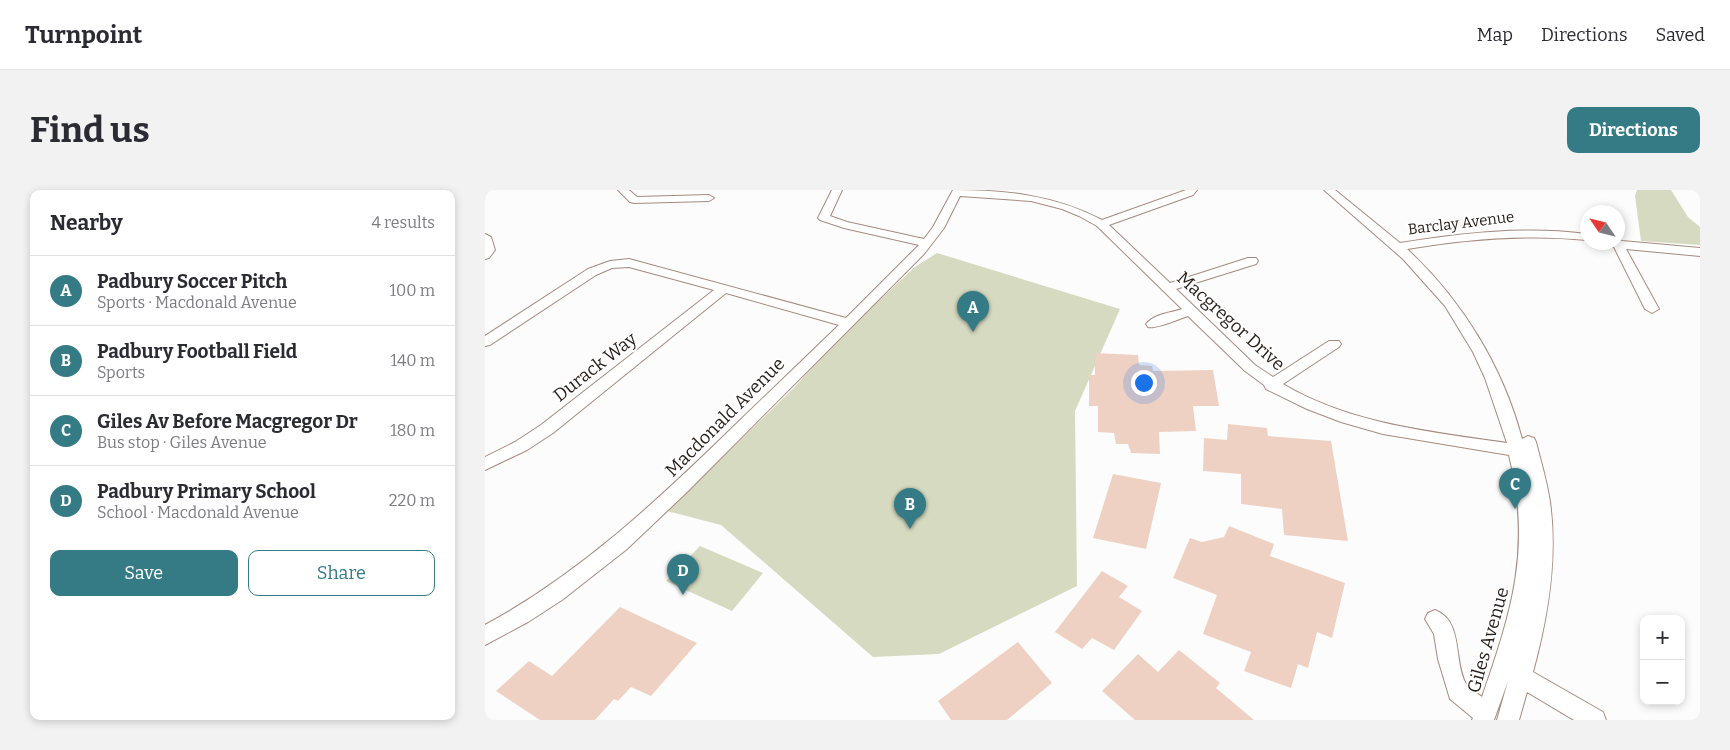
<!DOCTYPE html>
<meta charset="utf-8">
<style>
:root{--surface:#fff;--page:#f2f2f3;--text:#2b2b33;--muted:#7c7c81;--line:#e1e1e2;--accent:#357b86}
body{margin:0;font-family:Bitter,serif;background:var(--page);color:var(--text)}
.controls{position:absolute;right:15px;bottom:15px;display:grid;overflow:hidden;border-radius:10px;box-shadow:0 2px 8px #0003}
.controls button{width:45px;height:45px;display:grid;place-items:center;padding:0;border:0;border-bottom:1px solid var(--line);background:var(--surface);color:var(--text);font:25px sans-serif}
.compass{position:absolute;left:1095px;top:15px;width:45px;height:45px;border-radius:50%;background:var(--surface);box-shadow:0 2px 8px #0003;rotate:305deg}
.you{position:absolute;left:658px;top:192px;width:18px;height:18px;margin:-12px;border:4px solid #fff;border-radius:50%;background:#1a73e8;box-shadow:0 0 0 8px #1a73e833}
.badge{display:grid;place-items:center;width:32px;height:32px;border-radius:50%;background:var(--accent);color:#fff;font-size:16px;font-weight:700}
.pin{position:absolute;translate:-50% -41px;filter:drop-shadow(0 1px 2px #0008)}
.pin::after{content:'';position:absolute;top:26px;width:18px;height:15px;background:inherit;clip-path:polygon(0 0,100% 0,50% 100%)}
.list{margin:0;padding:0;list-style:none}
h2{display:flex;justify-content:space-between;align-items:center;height:65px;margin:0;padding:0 20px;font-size:21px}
h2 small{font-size:16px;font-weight:400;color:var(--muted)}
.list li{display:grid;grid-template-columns:32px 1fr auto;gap:15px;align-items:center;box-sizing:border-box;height:70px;padding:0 20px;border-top:1px solid var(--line)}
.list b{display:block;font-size:19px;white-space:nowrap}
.list p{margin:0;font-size:16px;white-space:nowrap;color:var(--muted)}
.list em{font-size:16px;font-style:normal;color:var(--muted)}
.actions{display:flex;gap:10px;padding:15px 20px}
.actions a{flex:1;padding:11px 0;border:1px solid var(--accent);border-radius:10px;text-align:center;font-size:18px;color:var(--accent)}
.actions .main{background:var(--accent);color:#fff}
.map{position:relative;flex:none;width:1215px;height:530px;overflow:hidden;border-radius:10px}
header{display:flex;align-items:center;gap:30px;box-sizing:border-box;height:70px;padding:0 25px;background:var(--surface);border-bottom:1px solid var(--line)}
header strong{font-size:24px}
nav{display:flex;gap:28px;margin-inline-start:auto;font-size:18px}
.intro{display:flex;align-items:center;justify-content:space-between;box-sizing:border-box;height:120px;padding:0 30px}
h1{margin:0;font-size:35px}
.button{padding:12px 22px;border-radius:10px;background:var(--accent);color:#fff;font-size:18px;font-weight:700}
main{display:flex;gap:30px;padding:0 30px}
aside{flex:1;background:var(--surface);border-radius:10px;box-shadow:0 2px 8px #0003}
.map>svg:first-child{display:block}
.green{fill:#d6dac0}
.building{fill:#efd1c3}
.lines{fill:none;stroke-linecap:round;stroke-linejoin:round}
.minor-casing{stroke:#a78a7e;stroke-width:2}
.minor{fill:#fff;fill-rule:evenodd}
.labels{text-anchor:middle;stroke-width:4;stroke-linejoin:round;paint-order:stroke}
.far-street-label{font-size:15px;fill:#281d18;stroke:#fff}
.street-label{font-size:18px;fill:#281d18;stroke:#fff}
</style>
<header>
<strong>Turnpoint</strong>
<nav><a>Map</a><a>Directions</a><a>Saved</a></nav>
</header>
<div class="intro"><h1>Find us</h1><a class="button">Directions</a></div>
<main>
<aside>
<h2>Nearby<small>4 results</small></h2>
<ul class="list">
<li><span class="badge">A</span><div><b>Padbury Soccer Pitch</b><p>Sports · Macdonald Avenue</p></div><em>100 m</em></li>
<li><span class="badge">B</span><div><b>Padbury Football Field</b><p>Sports</p></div><em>140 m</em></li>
<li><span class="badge">C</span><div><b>Giles Av Before Macgregor Dr</b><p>Bus stop · Giles Avenue</p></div><em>180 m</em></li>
<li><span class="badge">D</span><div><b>Padbury Primary School</b><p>School · Macdonald Avenue</p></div><em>220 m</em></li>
</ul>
<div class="actions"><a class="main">Save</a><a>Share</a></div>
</aside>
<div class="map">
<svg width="1215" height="530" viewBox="0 0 1215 530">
<rect width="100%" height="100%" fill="#fcfcfc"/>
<!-- green -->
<g class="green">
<polygon points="1152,0 1186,0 1203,27 1215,37 1215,55 1156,51 1150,6"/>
<polygon points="452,63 635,119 590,221 592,396 454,464 388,467 236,335 182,321 310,197 342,159 430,77"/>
<polygon points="215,356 278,383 247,421 181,391"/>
</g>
<!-- building -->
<g class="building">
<polygon points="610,163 653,165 654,175 667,176 668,181 728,180 734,216 708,216 711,241 674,242 675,264 646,263 643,254 631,254 629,243 613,242 613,216 604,216 604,185 610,185"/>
<polygon points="743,234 782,238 783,246 846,251 863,351 799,345 797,319 756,314 756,284 718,281 719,248 742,250"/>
<polygon points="628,284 676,293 661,359 608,348"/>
<polygon points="744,336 789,354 785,366 860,393 847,448 832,442 823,478 813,474 806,498 759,481 766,462 718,444 732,405 688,388 705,348 717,352 739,347"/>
<polygon points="617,381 643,396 634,407 657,421 629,460 607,448 597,459 570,442"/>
<polygon points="135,417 212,453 166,506 146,497 133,511 129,509 110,530 55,530 11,501 44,471 67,486"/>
<polygon points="533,452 567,493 522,530 466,530 453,511"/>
<polygon points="694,460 735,493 731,498 769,530 650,530 617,501 653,464 673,482"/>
</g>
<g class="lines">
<defs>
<g id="minor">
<polygon points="133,0 144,0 152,7 224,5 229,8 224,11 149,13 145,12"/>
<path d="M 347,0 L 357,0 L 345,26 L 362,32 L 439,49 L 448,37 L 468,0 C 520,0 570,5 617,30 L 701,0 L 712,0 L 708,5 L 624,35 L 685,93 L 763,68 L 771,68 L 773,71 L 771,74 L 691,99 L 770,175 L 788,187 L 844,151 L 854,151 L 856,154 L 854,157 L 798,194 C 865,234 946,242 1022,253 L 1000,188 L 988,162 L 960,116 L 918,69 L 839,0 L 850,0 L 915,53 C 978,43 1039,36 1102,44 L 1102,50 C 1041,44 982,49 922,59 C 977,110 1018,177 1037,249 L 1043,246 L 1049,248 L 1051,252 C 1056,272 1062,291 1065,312 C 1073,369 1063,427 1048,482 L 1118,522 L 1121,530 L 1089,530 L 1042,502 L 1034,530 L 1012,530 L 1023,491 L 1009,530 L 987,530 L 988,528 L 965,509 L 953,469 L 949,444 L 940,429 L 943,423 L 950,420 C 979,431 968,472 981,494 C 984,499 992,503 997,507 C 1027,420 1047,359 1024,265 L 898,244 L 856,232 L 822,219 L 781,199 L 779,195 L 760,181 L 703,126 C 694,129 671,139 663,137 L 661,134 C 669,124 685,123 697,119 L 612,36 L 594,26 L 577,19 L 546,11 L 475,6 L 459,38 L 439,64 L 202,302 L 142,359 L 77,410 L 43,432 L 0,455 L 0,435 C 94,384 171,312 248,237 C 283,203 319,169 354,135 L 241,103 L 68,243 L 42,260 L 0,280 L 0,267 L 30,252 L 56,235 L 229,100 L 144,77 L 127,78 L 111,85 L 5,155 L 0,156 L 0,146 L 103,79 L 125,71 L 144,69 L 361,128 L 434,55 L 359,38 L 335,30 L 333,28 Z"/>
<polygon points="0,44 6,47 10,60 4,68 0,69"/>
<polygon points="1132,49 1137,51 1215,58 1215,66 1141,59 1174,119 1167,123 1160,119 1129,57 1110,56 1105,52 1132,52"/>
</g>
</defs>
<!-- minor casing -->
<use href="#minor" class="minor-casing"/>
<!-- minor -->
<use href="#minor" class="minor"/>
</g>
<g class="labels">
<!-- far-street labels -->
<g class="far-street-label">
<text transform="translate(976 33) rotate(-7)" y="5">Barclay Avenue</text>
</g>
<!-- street labels -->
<g class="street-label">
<text transform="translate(746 131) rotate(42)" y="6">Macgregor Drive</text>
<text transform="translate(110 177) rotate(-38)" y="6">Durack Way</text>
<text transform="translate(240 227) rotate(-45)" y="6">Macdonald Avenue</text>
<text transform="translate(1003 450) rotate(-74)" y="6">Giles Avenue</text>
</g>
</g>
</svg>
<div class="controls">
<button>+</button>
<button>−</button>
</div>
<svg class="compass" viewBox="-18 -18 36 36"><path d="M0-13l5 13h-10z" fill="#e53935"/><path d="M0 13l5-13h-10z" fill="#7c7c81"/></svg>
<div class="you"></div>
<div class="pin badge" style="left:488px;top:142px">A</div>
<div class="pin badge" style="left:425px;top:339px">B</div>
<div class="pin badge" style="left:1030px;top:319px">C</div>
<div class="pin badge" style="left:198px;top:405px">D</div>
</div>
</main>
